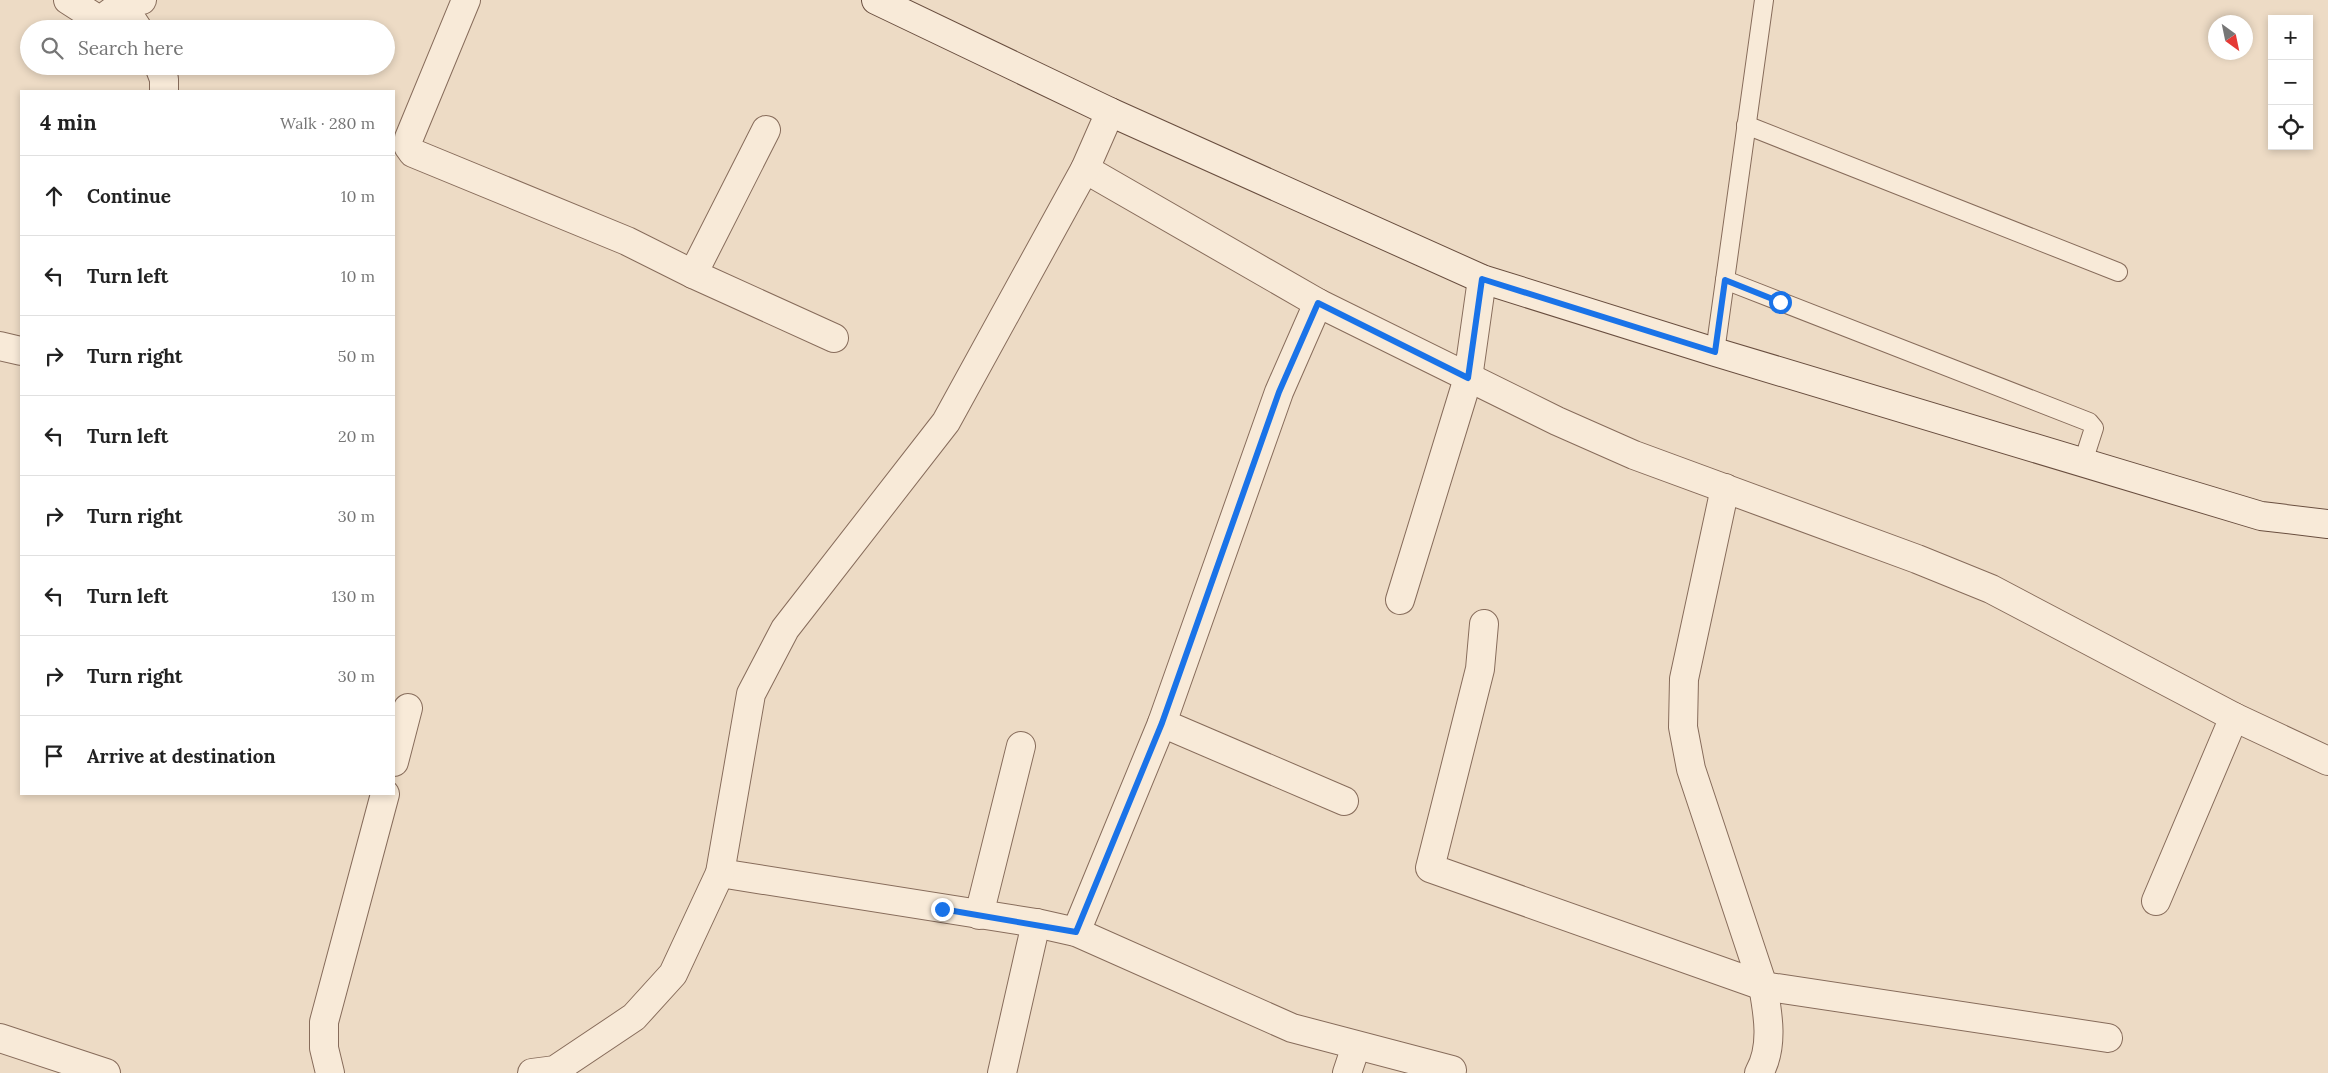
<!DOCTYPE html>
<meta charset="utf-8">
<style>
:root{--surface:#fff;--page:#f2f2f2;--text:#222;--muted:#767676;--line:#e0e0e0}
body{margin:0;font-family:Lora,serif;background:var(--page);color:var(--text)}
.controls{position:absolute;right:15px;top:15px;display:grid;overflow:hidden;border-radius:0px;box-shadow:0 2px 8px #0003}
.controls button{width:45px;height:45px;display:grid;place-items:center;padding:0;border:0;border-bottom:1px solid var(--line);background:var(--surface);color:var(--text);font:25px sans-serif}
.compass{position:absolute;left:2208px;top:15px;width:45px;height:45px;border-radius:50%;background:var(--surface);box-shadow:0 2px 8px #0003;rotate:147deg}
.stop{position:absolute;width:15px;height:15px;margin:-11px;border:4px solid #1a73e8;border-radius:50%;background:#fff}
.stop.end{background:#1a73e8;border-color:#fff;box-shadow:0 1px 5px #0008}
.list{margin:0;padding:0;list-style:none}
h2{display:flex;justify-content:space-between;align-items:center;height:65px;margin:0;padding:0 20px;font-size:21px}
h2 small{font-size:16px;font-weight:400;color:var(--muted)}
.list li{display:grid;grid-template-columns:32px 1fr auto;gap:15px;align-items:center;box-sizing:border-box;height:80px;padding:0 20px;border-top:1px solid var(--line)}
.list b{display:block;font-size:19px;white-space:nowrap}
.list em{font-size:16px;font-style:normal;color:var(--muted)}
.icon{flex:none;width:28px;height:28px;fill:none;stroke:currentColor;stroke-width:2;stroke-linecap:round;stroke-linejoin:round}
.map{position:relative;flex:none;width:2328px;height:1073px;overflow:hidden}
.search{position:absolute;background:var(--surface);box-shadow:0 2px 8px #0003;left:20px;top:20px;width:375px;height:55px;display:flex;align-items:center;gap:12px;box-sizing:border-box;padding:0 18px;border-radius:28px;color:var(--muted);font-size:19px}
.panel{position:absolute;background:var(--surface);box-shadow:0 2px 8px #0003;left:20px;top:90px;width:375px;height:705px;border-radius:0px}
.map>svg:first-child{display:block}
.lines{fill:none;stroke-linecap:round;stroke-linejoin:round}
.lane-casing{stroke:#876c5b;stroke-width:20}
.street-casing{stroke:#876c5b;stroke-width:30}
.secondary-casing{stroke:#694e3f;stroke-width:30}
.lane{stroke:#f8ead8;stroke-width:18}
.street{stroke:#f8ead8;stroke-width:28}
.secondary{stroke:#f8ead8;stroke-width:28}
.route{stroke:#1a73e8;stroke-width:6}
</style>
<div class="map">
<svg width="2328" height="1073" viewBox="0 0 2328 1073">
<rect width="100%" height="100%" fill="#eddbc5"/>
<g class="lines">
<defs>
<g id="lane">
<polyline points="1746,125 2118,272"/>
<polyline points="1725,280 2089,422 2094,428 2083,462"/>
<polyline points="1715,352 1764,0"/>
</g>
<g id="street">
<polyline points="68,0 96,18 102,19 122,4 142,0"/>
<polyline points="119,0 138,29"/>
<polyline points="466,0 409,138 408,146 413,153 627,241 693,274 834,338"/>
<polyline points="159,66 164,79 164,91"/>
<polyline points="1085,169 1318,303 1557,421 1634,455 1917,559 1991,589 2234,717 2328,761"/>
<polyline points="693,274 766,130"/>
<polyline points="0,346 21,351"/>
<path d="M 1725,488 L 1684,679 L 1683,727 L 1691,769 L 1763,986 C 1768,1014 1774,1047 1759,1073"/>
<polyline points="1400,600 1468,378 1482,279"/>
<polyline points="1484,624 1480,669 1430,868 1763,986 2108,1038"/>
<polyline points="1162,723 1344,801"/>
<polyline points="394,762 408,708"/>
<polyline points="720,873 1036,923 1076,932 1292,1028 1452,1070"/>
<polyline points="2156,901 2234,717"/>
<polyline points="979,915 1021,746"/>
<polyline points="1076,932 1162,723 1279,392 1318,303"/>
<polyline points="0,1038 106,1073"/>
<polyline points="330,1073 324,1048 324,1022 385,794"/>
<polyline points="532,1073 555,1070 634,1017 673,974 720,873 751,694 785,629 946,422 1085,169 1110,112"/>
<polyline points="1002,1073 1036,923"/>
<polyline points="1347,1073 1356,1046"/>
</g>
<polyline id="secondary" points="876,0 1110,112 1482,279 1715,352 2261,516 2328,524"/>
</defs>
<!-- lane casing -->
<use href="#lane" class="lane-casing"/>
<!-- street casing -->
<use href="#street" class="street-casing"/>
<!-- secondary casing -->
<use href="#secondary" class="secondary-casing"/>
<!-- lane -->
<use href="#lane" class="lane"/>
<!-- street -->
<use href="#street" class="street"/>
<!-- secondary -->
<use href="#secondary" class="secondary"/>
</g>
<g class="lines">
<!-- route -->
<polyline class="route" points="942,909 1076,932 1162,723 1279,392 1318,303 1468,378 1482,279 1715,352 1725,280 1780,302"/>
</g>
</svg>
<div class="controls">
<button>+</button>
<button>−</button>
<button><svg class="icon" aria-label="locate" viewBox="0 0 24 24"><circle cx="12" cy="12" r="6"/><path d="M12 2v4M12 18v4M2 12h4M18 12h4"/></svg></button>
</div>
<svg class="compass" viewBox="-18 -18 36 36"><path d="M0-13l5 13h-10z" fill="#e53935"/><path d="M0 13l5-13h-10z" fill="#767676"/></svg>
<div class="stop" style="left:1780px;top:302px"></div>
<div class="stop end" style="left:942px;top:909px"></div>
<div class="search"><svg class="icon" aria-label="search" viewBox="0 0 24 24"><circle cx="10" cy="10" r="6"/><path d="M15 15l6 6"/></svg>Search here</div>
<section class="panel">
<h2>4 min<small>Walk · 280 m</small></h2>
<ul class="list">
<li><svg class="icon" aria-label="ahead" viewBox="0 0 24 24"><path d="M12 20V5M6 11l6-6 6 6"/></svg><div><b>Continue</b></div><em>10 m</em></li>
<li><svg class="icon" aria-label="left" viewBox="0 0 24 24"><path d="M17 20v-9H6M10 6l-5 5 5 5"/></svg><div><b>Turn left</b></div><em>10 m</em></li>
<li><svg class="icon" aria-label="right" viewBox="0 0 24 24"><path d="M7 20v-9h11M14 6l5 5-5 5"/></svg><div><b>Turn right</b></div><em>50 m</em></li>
<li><svg class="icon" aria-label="left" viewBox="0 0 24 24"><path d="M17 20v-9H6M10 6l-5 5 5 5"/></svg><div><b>Turn left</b></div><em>20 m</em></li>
<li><svg class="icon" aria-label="right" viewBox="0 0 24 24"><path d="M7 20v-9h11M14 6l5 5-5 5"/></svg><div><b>Turn right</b></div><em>30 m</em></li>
<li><svg class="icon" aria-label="left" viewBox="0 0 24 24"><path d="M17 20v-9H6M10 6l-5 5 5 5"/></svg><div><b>Turn left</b></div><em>130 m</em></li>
<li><svg class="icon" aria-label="right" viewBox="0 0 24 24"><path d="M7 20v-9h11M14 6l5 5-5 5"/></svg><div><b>Turn right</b></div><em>30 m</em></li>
<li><svg class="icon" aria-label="arrive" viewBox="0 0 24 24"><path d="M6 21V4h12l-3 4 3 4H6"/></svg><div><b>Arrive at destination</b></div></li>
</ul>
</section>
</div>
